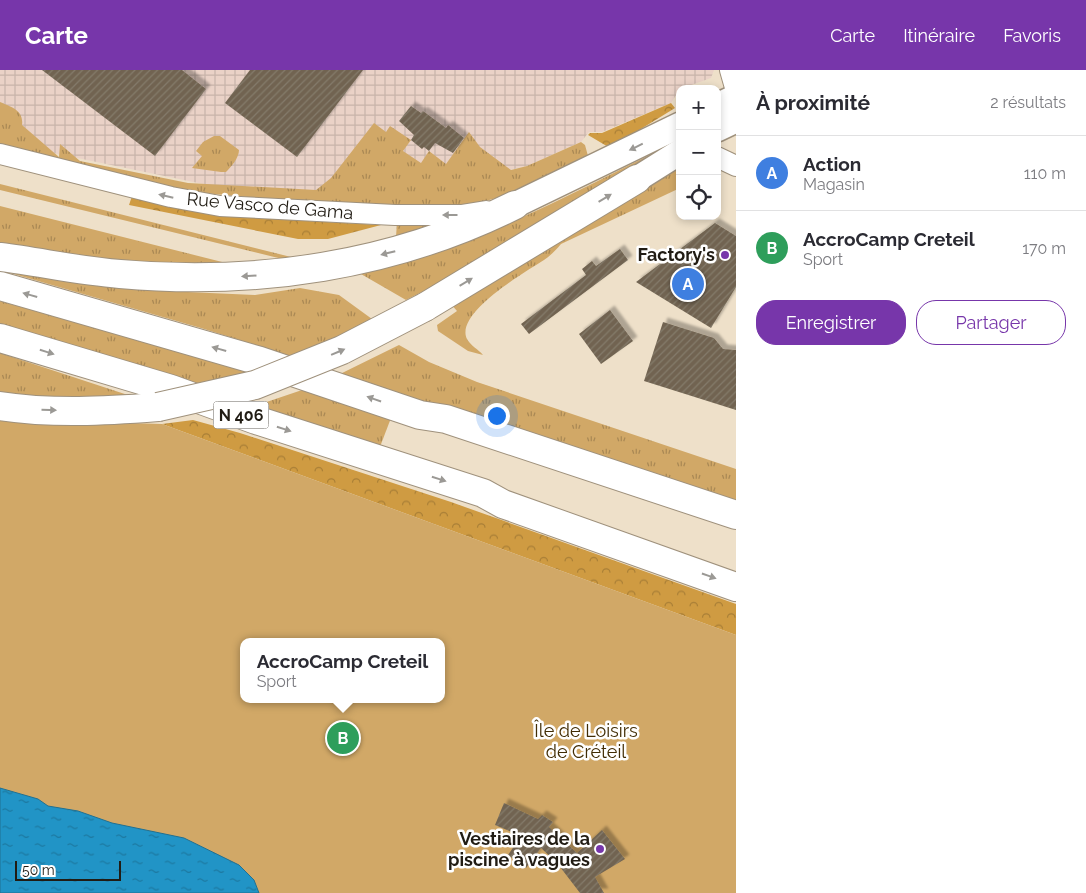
<!DOCTYPE html>
<html lang="fr">
<meta charset="utf-8">
<style>
:root{--surface:#fff;--page:#f7f7f7;--text:#2b2b33;--muted:#7c7c81;--line:#e1e1e2;--accent:#7736aa}
body{margin:0;font-family:Raleway,sans-serif;background:var(--page);color:var(--text)}
.controls{position:absolute;right:15px;top:15px;display:grid;overflow:hidden;border-radius:10px;box-shadow:0 2px 8px #0003}
.controls button{width:45px;height:45px;display:grid;place-items:center;padding:0;border:0;border-bottom:1px solid var(--line);background:var(--surface);color:var(--text);font:25px sans-serif}
.scale{position:absolute;left:15px;bottom:12px;width:106px;box-sizing:border-box;padding-left:5px;border:2px solid #211c14;border-top:0;font-size:14px;line-height:18px;white-space:nowrap;color:#211c14;-webkit-text-stroke:4px #fff;paint-order:stroke}
.you{position:absolute;left:496px;top:345px;width:18px;height:18px;margin:-12px;border:4px solid #fff;border-radius:50%;background:#1a73e8;box-shadow:0 0 0 8px #1a73e833}
.badge{display:grid;place-items:center;width:32px;height:32px;border-radius:50%;background:var(--accent);color:#fff;font-size:16px;font-weight:700}
.pin{position:absolute;translate:-50% -50%;border:2px solid #fff;box-shadow:0 1px 5px #0006}
.popup{position:absolute;left:240px;top:568px;width:205px;height:65px;box-sizing:border-box;display:grid;place-content:center;border-radius:10px;background:var(--surface);filter:drop-shadow(0 1px 4px #0005);font-size:16px;white-space:nowrap;color:var(--muted)}
.popup b{font-size:19px;color:var(--text)}
.popup::after{content:'';position:absolute;left:50%;top:100%;margin-left:-10px;border:10px solid transparent;border-top-color:var(--surface)}
.list{margin:0;padding:0;list-style:none}
h2{display:flex;justify-content:space-between;align-items:center;height:65px;margin:0;padding:0 20px;font-size:21px}
h2 small{font-size:16px;font-weight:400;color:var(--muted)}
.list li{display:grid;grid-template-columns:32px 1fr auto;gap:15px;align-items:center;box-sizing:border-box;height:75px;padding:0 20px;border-top:1px solid var(--line)}
.list b{display:block;font-size:19px;white-space:nowrap}
.list p{margin:0;font-size:16px;white-space:nowrap;color:var(--muted)}
.list em{font-size:16px;font-style:normal;color:var(--muted)}
.actions{display:flex;gap:10px;padding:15px 20px}
.actions a{flex:1;padding:11px 0;border:1px solid var(--accent);border-radius:20px;text-align:center;font-size:18px;color:var(--accent)}
.actions .main{background:var(--accent);color:#fff}
.icon{flex:none;width:28px;height:28px;fill:none;stroke:currentColor;stroke-width:2;stroke-linecap:round;stroke-linejoin:round}
.map{position:relative;flex:none;width:736px;height:823px;overflow:hidden}
header{display:flex;align-items:center;gap:30px;box-sizing:border-box;height:70px;padding:0 25px;background:var(--accent);color:#fff}
header strong{font-size:24px}
nav{display:flex;gap:28px;margin-inline-start:auto;font-size:18px}
main{display:flex}
aside{flex:1;background:var(--surface)}
.map>svg:first-child{display:block}
.industrial{fill:url(#industrial-grid)}
.grass{fill:url(#grass-tufts)}
.forest{fill:url(#forest-crowns)}
.park{fill:#d1a867;fill-rule:evenodd}
.water{fill:url(#water-ripples);stroke:#217091}
.building{fill:url(#building-hatch);filter:url(#shadow)}
.lines{fill:none;stroke-linecap:round;stroke-linejoin:round}
.minor-casing{stroke:#9f917c;stroke-width:22}
.major-casing{stroke:#9f917c;stroke-width:28}
.highway-casing{stroke:#9f917c;stroke-width:30}
.minor{stroke:#fff;stroke-width:20}
.major{stroke:#fff;stroke-width:25}
.highway{stroke:#fff;stroke-width:28}
.highway-bridge-casing{stroke:#9f917c;stroke-width:30;stroke-linecap:butt}
.highway-bridge{stroke:#fff;stroke-width:28}
.oneway{fill:#9b9995}
.poi-dot{fill:#7736aa;stroke:#fff;stroke-width:2}
.labels{text-anchor:middle;stroke-width:5;stroke-linejoin:round;paint-order:stroke}
.shield{fill:#fff;stroke:#64605a;stroke-width:1}
.shield-label{font-size:16px;font-weight:bold;fill:#211c14}
.street-label{font-size:18px;fill:#211c14;stroke:#fff}
.poi-label{font-size:18px;font-weight:bold;fill:#211c14;stroke:#fff;text-anchor:end}
.park-label{font-size:18px;fill:#422d05;stroke:#fff}
</style>
<header>
<strong>Carte</strong>
<nav><a>Carte</a><a>Itinéraire</a><a>Favoris</a></nav>
</header>
<main>
<div class="map">
<svg width="736" height="823" viewBox="0 0 736 823">
<defs>
<pattern id="industrial-grid" width="8" height="8" patternUnits="userSpaceOnUse" patternTransform="scale(1.25)"><rect width="8" height="8" fill="#ead2c7"/><path d="M0 4h8M4 0v8" fill="none" stroke="#c8b4aa"/></pattern>
<pattern id="grass-tufts" width="24" height="20" patternUnits="userSpaceOnUse" patternTransform="scale(1.25)"><rect width="24" height="20" fill="#d1a867"/><path d="M3 7l-1-3M5 7V3M7 7l1-3M15 17l-1-3M17 17v-4M19 17l1-3" fill="none" stroke="#a98854"/></pattern>
<pattern id="forest-crowns" width="20" height="18" patternUnits="userSpaceOnUse" patternTransform="scale(1.25)"><rect width="20" height="18" fill="#cf9b42"/><path d="M2 6a3 3 0 1 1 6 0M12 15a3 3 0 1 1 6 0" fill="none" stroke="#a87e36"/></pattern>
<pattern id="water-ripples" width="26" height="14" patternUnits="userSpaceOnUse" patternTransform="scale(1.25)"><rect width="26" height="14" fill="#2194c6"/><path d="M2 4q2-2 4 0t4 0M15 11q2-2 4 0t4 0" fill="none" stroke="#1c78a0"/></pattern>
<pattern id="building-hatch" width="6" height="6" patternUnits="userSpaceOnUse" patternTransform="scale(1.25)"><rect width="6" height="6" fill="#716451"/><path d="M-1 1l2-2M0 6l6-6M5 7l2-2" fill="none" stroke="#847a6b"/></pattern>
<filter id="shadow"><feDropShadow dx="4.5" dy="-4.5" stdDeviation="1" flood-color="#0004"/></filter>
</defs>
<rect width="100%" height="100%" fill="#eee0c9"/>
<!-- industrial -->
<polygon class="industrial" points="0,0 714,0 711,8 680,19 671,33 602,62 589,62 581,72 527,96 485,106 271,128 0,72"/>
<!-- grass -->
<g class="grass">
<path d="M 0,32 C 11,37 24,40 22,55 L 59,87 L 60,74 L 80,91 L 188,113 L 316,120 L 331,108 L 374,53 L 386,62 L 390,56 L 411,70 L 403,81 L 421,93 L 429,81 L 446,94 L 469,62 L 480,77 L 511,100 L 527,96 L 581,72 L 585,75 L 588,86 L 577,97 L 493,129 L 457,138 L 303,132 L 192,122 L 130,109 L 0,77 Z"/>
<path d="M 214,66 L 220,66 L 239,80 C 239,88 231,97 226,102 L 221,102 L 192,98 L 202,86 L 196,81 L 203,72 Z"/>
<path d="M 680,70 L 499,183 L 406,230 L 361,204 C 475,178 576,121 680,70 Z"/>
<path d="M 680,98 L 680,118 L 561,174 C 556,180 550,186 544,190 C 527,201 454,243 467,269 C 470,275 479,280 483,285 L 468,281 L 438,261 L 437,255 L 457,241 L 450,233 Z"/>
<polygon points="0,114 299,189 303,194 0,120"/>
<polygon points="0,136 242,197 157,198 0,179"/>
<polygon points="397,152 446,155 354,186 352,177 396,167"/>
<polygon points="0,200 165,221 255,225 300,218 339,225 372,249 296,288 201,258"/>
<polygon points="0,231 256,304 184,319 0,258"/>
<polygon points="399,275 429,292 477,312 736,399 736,434 336,306"/>
<polygon points="0,283 140,329 0,327"/>
<polygon points="305,319 391,348 378,382 249,338"/>
</g>
<!-- forest -->
<g class="forest">
<polygon points="671,33 675,38 610,78 588,65 590,63 602,63"/>
<polygon points="133,123 201,140 290,150 381,155 328,169 298,169 129,135"/>
<polygon points="193,350 240,363 451,432 736,534 736,565 162,354"/>
</g>
<!-- park -->
<path class="park" d="M 0,349 L 162,354 L 736,565 L 736,823 L 0,823 ZM 244,572 L 442,572 L 442,629 L 244,629 Z"/>
<!-- water -->
<polygon class="water" points="0,718 38,729 48,736 78,741 112,753 184,768 239,795 254,810 259,823 0,823"/>
<!-- building -->
<g class="building">
<polygon points="42,0 182,0 206,19 155,86"/>
<polygon points="250,0 363,0 297,87 225,33"/>
<polygon points="411,36 421,43 423,41 446,58 448,55 464,68 453,83 435,73 429,81 424,77 422,79 411,70 414,65 399,51"/>
<polygon points="715,153 736,166 736,217 711,258 636,212"/>
<polygon points="620,179 628,190 529,264 521,254 586,205 582,199 592,191 596,196"/>
<polygon points="610,240 633,271 601,294 579,264"/>
<polygon points="663,252 714,268 723,279 736,280 736,340 644,311"/>
<polygon points="504,733 538,749 542,745 553,752 549,757 577,783 602,760 625,789 595,807 604,823 580,823 557,793 541,778 526,798 508,785 521,766 495,755"/>
</g>
<g class="lines">
<defs>
<g id="minor">
<polyline points="730,0 736,21"/>
<polyline points="0,84 171,127 220,136 395,145 461,145 486,141"/>
<polyline points="717,87 736,96"/>
</g>
<g id="major">
<polyline points="717,36 736,27"/>
<polyline points="717,59 736,50"/>
<polyline points="637,109 680,82"/>
<polyline points="515,135 680,55"/>
</g>
<g id="highway">
<path d="M 0,187 C 40,192 80,201 120,204 C 256,216 393,196 515,135"/>
<polyline points="0,216 260,291 420,345 446,349 736,445"/>
<polyline points="425,237 637,109"/>
<polyline points="0,268 171,319 256,350 483,423 503,434 736,517"/>
<path d="M 0,336 C 53,344 105,341 158,337"/>
</g>
</defs>
<!-- minor casing -->
<use href="#minor" class="minor-casing"/>
<!-- major casing -->
<use href="#major" class="major-casing"/>
<!-- highway casing -->
<use href="#highway" class="highway-casing"/>
<!-- minor -->
<use href="#minor" class="minor"/>
<!-- major -->
<use href="#major" class="major"/>
<!-- highway -->
<use href="#highway" class="highway"/>
<defs>
<polyline id="highway-bridge" points="158,337 255,315 342,280 425,237"/>
</defs>
<!-- highway-bridge casing -->
<use href="#highway-bridge" class="highway-bridge-casing"/>
<!-- highway-bridge -->
<use href="#highway-bridge" class="highway-bridge"/>
</g>
<!-- one-way arrows -->
<defs><path id="oneway-solid" d="M-6-.8H1V-3.2L6.5 0L1 3.2V.8H-6Z" transform="scale(1.25)"/></defs>
<g class="oneway">
<use href="#oneway-solid" transform="translate(636 77) rotate(154)"/>
<use href="#oneway-solid" transform="translate(166 126) rotate(-167)"/>
<use href="#oneway-solid" transform="translate(605 128) rotate(-31)"/>
<use href="#oneway-solid" transform="translate(450 145) rotate(180)"/>
<use href="#oneway-solid" transform="translate(388 183) rotate(166)"/>
<use href="#oneway-solid" transform="translate(249 206) rotate(176)"/>
<use href="#oneway-solid" transform="translate(466 212) rotate(-31)"/>
<use href="#oneway-solid" transform="translate(30 225) rotate(-164)"/>
<use href="#oneway-solid" transform="translate(219 279) rotate(-164)"/>
<use href="#oneway-solid" transform="translate(47 282) rotate(17)"/>
<use href="#oneway-solid" transform="translate(338 282) rotate(-23)"/>
<use href="#oneway-solid" transform="translate(374 329) rotate(-161)"/>
<use href="#oneway-solid" transform="translate(49 340) rotate(2)"/>
<use href="#oneway-solid" transform="translate(284 359) rotate(18)"/>
<use href="#oneway-solid" transform="translate(439 409) rotate(18)"/>
<use href="#oneway-solid" transform="translate(709 506) rotate(19)"/>
</g>
<!-- markers -->
<g class="poi-dot">
<circle cx="725" cy="185" r="5"/>
<circle cx="600" cy="779" r="5"/>
</g>
<g class="labels">
<!-- shield labels -->
<rect class="shield" x="213.5" y="331.5" width="55" height="27" rx="4"/>
<g class="shield-label">
<text x="241" y="351">N 406</text>
</g>
<!-- street labels -->
<g class="street-label">
<text transform="translate(270 136) rotate(5)" y="6">Rue Vasco de Gama</text>
</g>
<!-- poi labels -->
<g class="poi-label">
<text x="715" y="191">Factory's</text>
<text x="590" y="775">Vestiaires de la<tspan x="590" dy="21">piscine à vagues</tspan></text>
</g>
<!-- park labels -->
<g class="park-label">
<text x="586" y="667">Île de Loisirs<tspan x="586" dy="21">de Créteil</tspan></text>
</g>
</g>
</svg>
<div class="controls">
<button>+</button>
<button>−</button>
<button><svg class="icon" aria-label="locate" viewBox="0 0 24 24"><circle cx="12" cy="12" r="6"/><path d="M12 2v4M12 18v4M2 12h4M18 12h4"/></svg></button>
</div>
<div class="scale">50 m</div>
<div class="you"></div>
<div class="pin badge" style="left:688px;top:214px;background:#3f7fe0">A</div>
<div class="pin badge" style="left:343px;top:668px;background:#2e9e5b">B</div>
<div class="popup"><b>AccroCamp Creteil</b>Sport</div>
</div>
<aside>
<h2>À proximité<small>2 résultats</small></h2>
<ul class="list">
<li><span class="badge" style="background:#3f7fe0">A</span><div><b>Action</b><p>Magasin</p></div><em>110 m</em></li>
<li><span class="badge" style="background:#2e9e5b">B</span><div><b>AccroCamp Creteil</b><p>Sport</p></div><em>170 m</em></li>
</ul>
<div class="actions"><a class="main">Enregistrer</a><a>Partager</a></div>
</aside>
</main>
